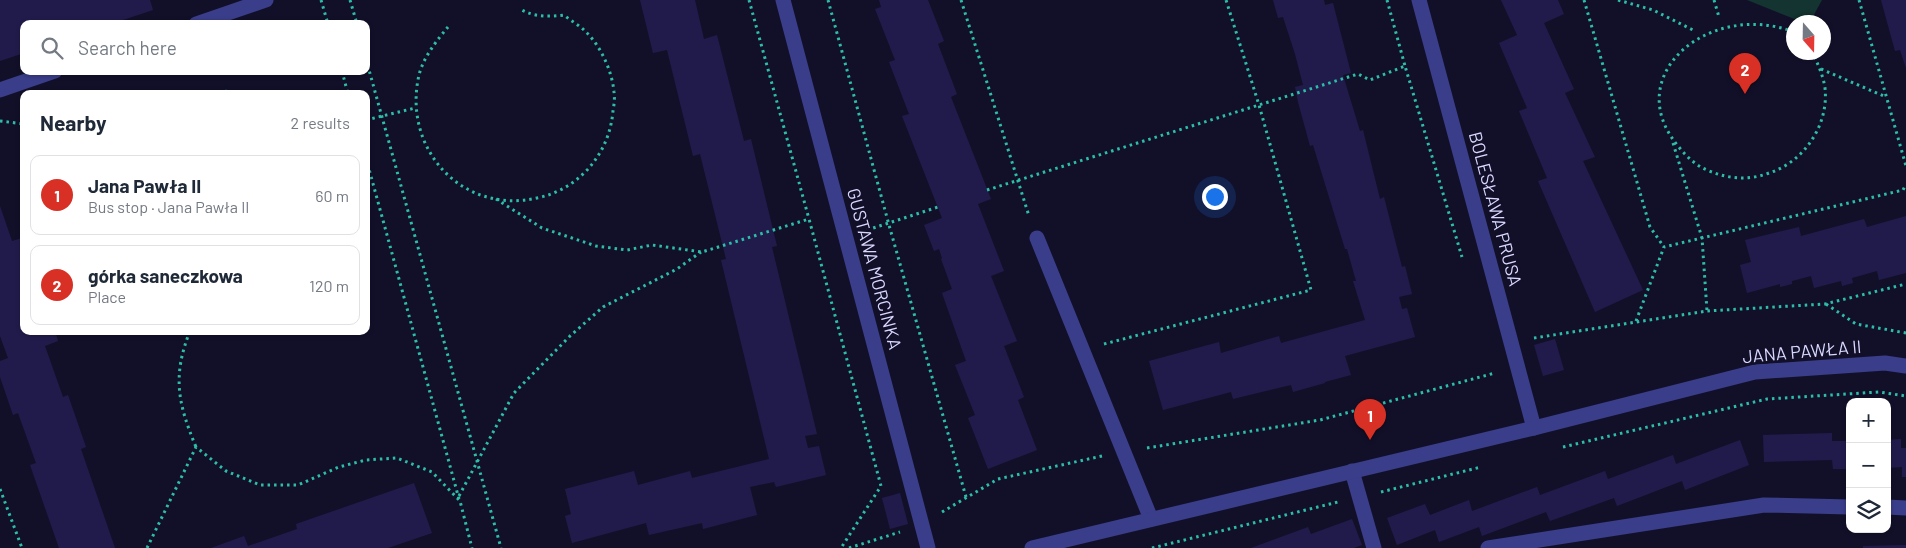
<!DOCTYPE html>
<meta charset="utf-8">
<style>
:root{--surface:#fff;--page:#f6f6f7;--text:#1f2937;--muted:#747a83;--line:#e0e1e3;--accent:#d93025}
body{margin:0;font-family:Barlow,sans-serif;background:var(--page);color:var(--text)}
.controls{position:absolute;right:15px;bottom:15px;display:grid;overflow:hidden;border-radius:10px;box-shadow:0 1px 4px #0004}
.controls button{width:45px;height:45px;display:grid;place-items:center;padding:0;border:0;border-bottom:1px solid var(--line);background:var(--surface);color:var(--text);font:25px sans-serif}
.compass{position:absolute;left:1786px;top:15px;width:45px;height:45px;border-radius:50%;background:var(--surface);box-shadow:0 1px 4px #0004;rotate:160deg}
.you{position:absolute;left:1214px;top:196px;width:18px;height:18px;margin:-12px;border:4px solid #fff;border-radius:50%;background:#1a73e8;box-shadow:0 0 0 8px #1a73e833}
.badge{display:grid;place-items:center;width:32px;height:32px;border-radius:50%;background:var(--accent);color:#fff;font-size:16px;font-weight:700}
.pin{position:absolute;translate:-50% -41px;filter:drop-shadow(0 1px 2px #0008)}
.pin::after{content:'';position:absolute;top:26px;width:18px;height:15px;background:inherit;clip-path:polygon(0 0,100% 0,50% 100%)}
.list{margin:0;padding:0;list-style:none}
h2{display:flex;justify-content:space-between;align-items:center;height:65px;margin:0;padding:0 20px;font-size:21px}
h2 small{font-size:16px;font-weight:400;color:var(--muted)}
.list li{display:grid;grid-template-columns:32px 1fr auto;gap:15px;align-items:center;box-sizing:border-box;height:80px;margin:0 10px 10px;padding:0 10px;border:1px solid var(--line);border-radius:10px}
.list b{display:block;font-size:19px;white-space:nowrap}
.list p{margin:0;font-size:16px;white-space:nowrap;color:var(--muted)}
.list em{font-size:16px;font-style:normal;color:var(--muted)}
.icon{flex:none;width:28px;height:28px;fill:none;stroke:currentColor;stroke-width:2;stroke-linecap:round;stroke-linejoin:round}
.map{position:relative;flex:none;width:1906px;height:548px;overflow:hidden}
.search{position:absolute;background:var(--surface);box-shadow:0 1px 4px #0004;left:20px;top:20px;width:350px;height:55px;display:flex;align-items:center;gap:12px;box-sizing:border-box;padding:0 18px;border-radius:10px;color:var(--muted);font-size:19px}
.panel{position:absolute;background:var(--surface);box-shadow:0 1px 4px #0004;left:20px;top:90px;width:350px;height:245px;border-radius:10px}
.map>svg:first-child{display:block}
.green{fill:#133430}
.building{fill:#211b4b}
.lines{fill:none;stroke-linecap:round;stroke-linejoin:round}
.path{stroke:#2dbeaa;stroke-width:3;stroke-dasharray:2.5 4;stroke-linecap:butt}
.minor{stroke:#3a3d89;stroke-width:15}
.labels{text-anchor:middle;stroke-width:5;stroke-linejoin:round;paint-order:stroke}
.street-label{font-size:18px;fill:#dad8ff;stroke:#121029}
</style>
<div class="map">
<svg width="1906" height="548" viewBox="0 0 1906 548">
<rect width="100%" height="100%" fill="#121029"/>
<!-- green -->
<polygon class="green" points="1747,0 1822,0 1810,22 1802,22"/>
<!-- building -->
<g class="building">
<polygon points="0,0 150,0 153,10 111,24 24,24 24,53 0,61"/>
<polygon points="640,0 695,0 704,39 717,35 744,141 751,139 777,246 772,247 817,434 805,436 808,448 819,446 826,475 776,487 774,482 750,487 757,515 703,529 702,523 649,535 646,523 572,543 565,516 571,514 565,489 634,471 638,485 690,471 692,478 769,459 721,260 726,259 700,154 693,156 667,50 653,53"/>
<polygon points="879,0 928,0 944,41 938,44 957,94 951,97 991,199 978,204 1004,271 991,276 1017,341 1004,346 1024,397 1018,400 1037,450 988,469 968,418 975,415 955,365 966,361 942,293 952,289 941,259 942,258 939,249 934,251 924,225 942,218 902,116 909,114 889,62 895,60 875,9 881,7"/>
<polygon points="1273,0 1324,0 1325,5 1333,3 1351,73 1343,75 1360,131 1363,130 1380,199 1384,197 1402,267 1405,266 1412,294 1399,297 1402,309 1407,308 1415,337 1345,356 1351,375 1325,382 1325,383 1293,392 1291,385 1233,399 1231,392 1163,410 1149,361 1219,342 1221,353 1279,336 1281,343 1365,320 1353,281 1356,281 1347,249 1345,249 1313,145 1310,146 1298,102 1295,87 1303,85 1295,54 1283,17 1278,18"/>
<polygon points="1501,0 1558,0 1564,14 1544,23 1574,89 1565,93 1595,157 1583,161 1643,290 1595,312 1538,181 1547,178 1519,111 1527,108 1499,43 1517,35"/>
<polygon points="1881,0 1906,0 1906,68 1900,50 1895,51"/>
<polygon points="0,206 12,241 22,238 24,241 24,331 55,331 58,341 45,346 63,397 68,395 86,447 81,449 115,548 59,548 30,465 36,463 18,413 13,415 0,377 0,361 8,358 0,336"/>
<polygon points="1906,216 1906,273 1879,280 1877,271 1852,278 1853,283 1842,286 1841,281 1814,288 1811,276 1792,281 1792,284 1780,287 1780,284 1747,293 1740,265 1751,262 1745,240 1799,227 1801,236 1864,219 1867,227"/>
<polygon points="1555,339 1564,370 1543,376 1534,345"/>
<polygon points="1832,433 1832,441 1850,441 1850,469 1833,469 1832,460 1764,462 1763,435"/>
<polygon points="1901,439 1901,448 1906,448 1906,477 1902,477 1902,467 1887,468 1887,440"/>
<polygon points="1740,440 1749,465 1685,490 1682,481 1617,506 1614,498 1550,521 1546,512 1482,536 1479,527 1439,542 1435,530 1397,545 1387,518 1425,504 1430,515 1469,500 1472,511 1537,487 1540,495 1605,471 1608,479 1673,455 1676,464"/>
<polygon points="414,483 432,533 388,548 211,548 244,536 248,546 297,529 296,524"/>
<polygon points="900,493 908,524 890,529 882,498"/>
<polygon points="1352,519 1362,545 1354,548 1251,548 1308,527 1311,534"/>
<polygon points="1906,545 1906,548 1863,548 1863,546"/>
</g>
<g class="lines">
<!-- path -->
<g class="path">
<polyline points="321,0 328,24"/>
<polyline points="350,0 357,24"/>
<polyline points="749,0 809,219"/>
<polyline points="828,0 889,225 966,497"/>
<polyline points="961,0 1029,216"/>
<polyline points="1387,0 1405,66"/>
<polyline points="1584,0 1650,227 1664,247"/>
<polyline points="1618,0 1653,10 1693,30"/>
<polyline points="1714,0 1719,17"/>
<polyline points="1859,0 1906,166"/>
<path d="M 448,27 C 437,40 423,58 419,75 C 402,149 462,215 537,198 C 557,194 574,184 588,169 C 603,152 611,133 613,111 C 614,105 615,98 614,92 C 612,71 601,46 585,31 C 579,25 571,21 564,15 C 548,17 534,17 520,9"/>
<path d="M 1794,32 C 1710,0 1619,75 1678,146 C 1686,156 1695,165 1707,170 C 1728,179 1748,181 1769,173 C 1804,162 1829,125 1825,88 C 1823,75 1818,64 1812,52"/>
<polyline points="366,59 501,548"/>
<polyline points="1821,69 1886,97"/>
<polyline points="342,71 348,94"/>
<polyline points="206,94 224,91 252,94"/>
<polyline points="366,120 415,108"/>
<polyline points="0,121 24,124"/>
<polyline points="1673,143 1702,238 1707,311"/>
<polyline points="366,158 459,499"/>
<polyline points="987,190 1358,74 1370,80 1405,66 1462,257"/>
<polyline points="496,199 542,228 596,246 627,250 652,245 702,252 809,219 881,486 841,548"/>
<polyline points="867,230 938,207"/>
<polyline points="1826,304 1856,324 1906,333"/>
<polyline points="1636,321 1664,247 1903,190 1906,184"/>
<path d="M 190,331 C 172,376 178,404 196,447"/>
<polyline points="1534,338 1707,311 1825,304 1906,284"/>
<polyline points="1104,344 1311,290 1259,105 1226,0"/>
<polyline points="1563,447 1767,399 1879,392 1906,396"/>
<polyline points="1147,448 1320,420 1495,373"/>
<polyline points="0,489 22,548"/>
<polyline points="1381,492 1481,467"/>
<polyline points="459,496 514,393 570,336 603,307 677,269 701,252"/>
<polyline points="942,512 998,479 1102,456"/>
<polyline points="147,548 196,447 226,471 260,485 298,485 339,467 366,460 397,458 432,472 460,501 472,548"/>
<polyline points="849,548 900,532"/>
<polyline points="1152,548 1338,502"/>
</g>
<!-- minor -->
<g class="minor">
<polyline points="783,0 928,548"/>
<polyline points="1419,0 1534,428"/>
<polyline points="196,24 266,0"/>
<polyline points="0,90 55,71"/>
<polyline points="1037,238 1151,519"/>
<polyline points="1352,471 1374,548"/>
<polyline points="1887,507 1906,508"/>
<polyline points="1032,548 1534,428 1755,372 1885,363 1906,366"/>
<polyline points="1488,548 1764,505 1850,507"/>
</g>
</g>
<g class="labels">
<!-- street labels -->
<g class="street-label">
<text transform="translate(1495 209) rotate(75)" y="6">BOLESŁAWA PRUSA</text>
<text transform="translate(874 269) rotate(75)" y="6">GUSTAWA MORCINKA</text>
<text transform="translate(1802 352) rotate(-5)" y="6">JANA PAWŁA II</text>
</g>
</g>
</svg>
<div class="controls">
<button>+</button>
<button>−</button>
<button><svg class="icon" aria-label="layers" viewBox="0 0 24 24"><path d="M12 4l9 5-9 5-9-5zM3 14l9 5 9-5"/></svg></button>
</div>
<svg class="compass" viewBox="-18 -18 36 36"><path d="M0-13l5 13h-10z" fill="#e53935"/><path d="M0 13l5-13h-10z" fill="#747a83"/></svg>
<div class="you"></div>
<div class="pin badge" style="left:1370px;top:440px">1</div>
<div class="pin badge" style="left:1745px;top:94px">2</div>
<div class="search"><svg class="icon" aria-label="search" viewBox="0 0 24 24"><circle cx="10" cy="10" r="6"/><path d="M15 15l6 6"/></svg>Search here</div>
<section class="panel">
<h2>Nearby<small>2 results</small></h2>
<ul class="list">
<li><span class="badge">1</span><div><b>Jana Pawła II</b><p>Bus stop · Jana Pawła II</p></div><em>60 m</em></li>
<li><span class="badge">2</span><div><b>górka saneczkowa</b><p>Place</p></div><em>120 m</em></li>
</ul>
</section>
</div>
